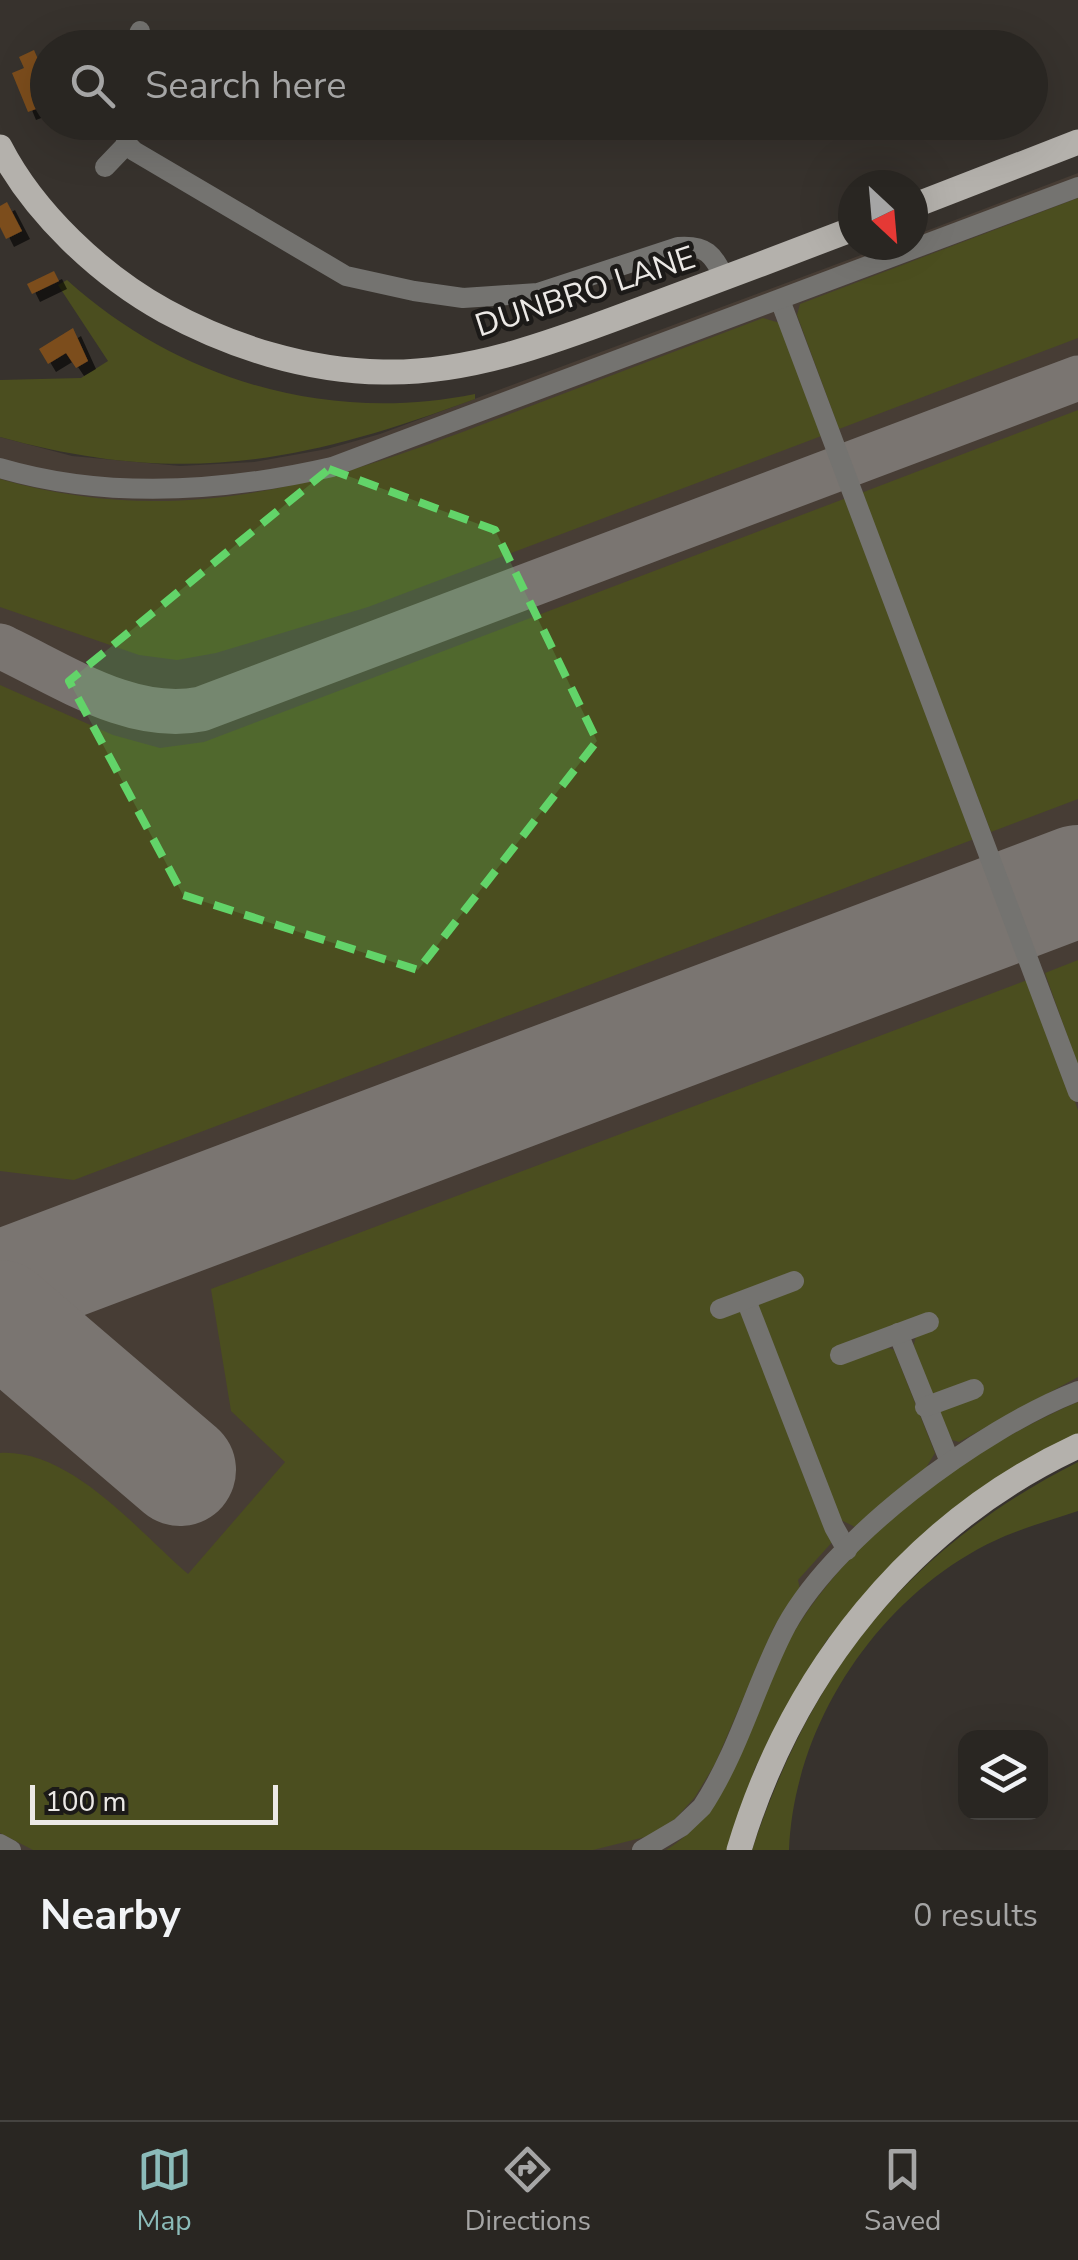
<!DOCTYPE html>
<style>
:root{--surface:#292622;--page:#35322f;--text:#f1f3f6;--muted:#a5a5a5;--line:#454340;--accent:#8bbbb9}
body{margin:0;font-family:"Nunito Sans",sans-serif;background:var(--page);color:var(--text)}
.controls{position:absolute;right:30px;bottom:30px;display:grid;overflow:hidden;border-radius:20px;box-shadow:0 10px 40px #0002}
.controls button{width:90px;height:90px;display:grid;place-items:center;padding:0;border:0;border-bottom:2px solid var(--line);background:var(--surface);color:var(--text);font:50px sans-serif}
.compass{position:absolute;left:838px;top:170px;width:90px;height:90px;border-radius:50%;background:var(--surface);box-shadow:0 10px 40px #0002;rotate:154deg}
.scale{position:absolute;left:30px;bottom:25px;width:248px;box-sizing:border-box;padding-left:10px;border:5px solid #ece9e6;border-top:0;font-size:28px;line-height:35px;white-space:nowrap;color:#ece9e6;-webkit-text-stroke:8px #1c1a18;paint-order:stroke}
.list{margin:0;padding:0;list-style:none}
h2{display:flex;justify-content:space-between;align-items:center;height:130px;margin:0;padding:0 40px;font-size:42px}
h2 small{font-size:32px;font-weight:400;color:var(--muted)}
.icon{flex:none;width:55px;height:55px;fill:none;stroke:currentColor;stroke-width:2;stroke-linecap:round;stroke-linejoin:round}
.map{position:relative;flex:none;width:1078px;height:1850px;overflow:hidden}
.search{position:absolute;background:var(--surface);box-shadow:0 10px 40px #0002;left:30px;right:30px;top:30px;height:110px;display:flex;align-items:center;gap:25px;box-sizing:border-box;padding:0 35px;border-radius:55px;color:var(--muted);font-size:38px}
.sheet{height:270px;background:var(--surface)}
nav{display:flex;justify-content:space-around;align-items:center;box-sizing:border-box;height:140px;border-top:2px solid var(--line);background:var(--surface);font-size:28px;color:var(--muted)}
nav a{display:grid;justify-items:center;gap:5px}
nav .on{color:var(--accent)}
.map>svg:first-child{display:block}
.built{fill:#473d35}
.green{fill:#4b4e1f}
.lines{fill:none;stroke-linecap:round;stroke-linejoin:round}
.taxiway{stroke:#7a7571;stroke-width:45}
.runway{stroke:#7a7571;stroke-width:112}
.building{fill:#7b4d1c;filter:url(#shadow)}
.minor{stroke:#747370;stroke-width:20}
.major{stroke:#b4b1ac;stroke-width:25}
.marked{fill:#62d469;fill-opacity:0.2;stroke:#62d469;stroke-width:8;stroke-dasharray:20 12;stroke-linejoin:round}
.labels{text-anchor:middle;stroke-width:9;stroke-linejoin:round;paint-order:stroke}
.street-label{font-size:32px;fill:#ece9e6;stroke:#1c1a18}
</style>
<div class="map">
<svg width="1078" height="1850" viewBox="0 0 1078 1850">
<defs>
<filter id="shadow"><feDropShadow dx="8" dy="8" stdDeviation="0" flood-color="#0009"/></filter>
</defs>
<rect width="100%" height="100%" fill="#37322d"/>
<!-- built -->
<polygon class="built" points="1078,173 1078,1418 818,1620 710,1850 0,1850 0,437 72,456 180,466 254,462 327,449 380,434 888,245 913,245 913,236"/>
<!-- green -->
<g class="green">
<polygon points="1078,198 1078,338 839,429 797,315 800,304"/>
<path d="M 67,280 C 178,380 327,424 475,394 L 475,399 C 302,463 182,487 0,437 L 0,380 L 81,378 L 108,361 L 58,285 Z"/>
<path d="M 763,318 L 780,323 L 824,435 L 368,607 L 216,653 L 177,660 L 139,655 L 0,607 L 0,479 C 190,533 340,479 515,412 C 598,381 680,349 763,318 Z"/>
<polygon points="1078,410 1078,799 991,832 861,493"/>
<polygon points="849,497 977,838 74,1180 0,1171 0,685 113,735 160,748 204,742"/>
<polygon points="1078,960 1078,1066 1045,973"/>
<path d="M 1030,979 L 1078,1110 L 1078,1377 L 959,1442 L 952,1440 L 912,1352 L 917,1332 L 882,1346 L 894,1350 L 935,1453 L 924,1471 L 855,1527 L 839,1519 L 740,1310 L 834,1540 L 798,1580 L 800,1589 L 774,1627 L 715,1764 L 695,1797 L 675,1819 L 649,1836 L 593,1850 L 33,1850 L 0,1833 L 0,1453 C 71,1449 137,1530 188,1574 L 285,1462 L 231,1411 L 211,1289 Z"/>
<path d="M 1078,1402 L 1078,1436 L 874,1584 L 827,1640 L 798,1686 L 755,1768 L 728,1850 L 666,1850 C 737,1807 749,1710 788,1642 C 849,1535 966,1450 1078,1402 Z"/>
<path d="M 1078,1462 L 1078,1511 C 1054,1519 1029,1526 1005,1536 C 884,1588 794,1720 789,1850 L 752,1850 C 812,1670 907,1549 1078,1462 Z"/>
</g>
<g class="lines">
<!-- taxiway -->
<g class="taxiway">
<path d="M 0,646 C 62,675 131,723 201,709 L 1078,378"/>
<polyline points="0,1340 0,1360"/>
</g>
<!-- runway -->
<g class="runway">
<polyline points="0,1287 1078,881"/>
<polyline points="0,1316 180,1470"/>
</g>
</g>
<!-- building -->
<g class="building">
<polygon points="34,50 44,73 33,78 44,106 28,112 12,73 24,68 19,57"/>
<polygon points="7,202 22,231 6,239 0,227 0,206"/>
<polygon points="54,271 59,281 32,294 27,284"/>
<polygon points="73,328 88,361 76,368 66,353 48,364 39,349"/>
</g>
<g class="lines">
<!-- minor -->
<g class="minor">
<polyline points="134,48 140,31"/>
<path d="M 123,122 L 127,144 L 134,151 L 346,276 L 414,291 L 463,298 L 538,293 L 678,247 C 707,245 712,254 725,278"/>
<polyline points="105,167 127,144"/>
<polyline points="780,300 1078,1092"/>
<path d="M 0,468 C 109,500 223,492 332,467 L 1078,187"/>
<polyline points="746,1300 834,1527 847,1550"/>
<polyline points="720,1309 794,1281"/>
<polyline points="898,1333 950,1462"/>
<polyline points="840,1355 929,1322"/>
<polyline points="925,1407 974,1389"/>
<polyline points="0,1844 11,1850"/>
<path d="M 642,1850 L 681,1827 L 702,1807 C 737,1754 754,1690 782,1634 C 828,1540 982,1428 1078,1391"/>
</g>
<!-- major -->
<g class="major">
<path d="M 0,147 C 34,213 100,275 165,311 C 231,347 307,371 383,372 C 469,374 553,342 633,312 C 706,285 780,257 853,229"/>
<polyline points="913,206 1078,142"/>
<path d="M 739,1850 C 792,1674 910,1524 1078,1446"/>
</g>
</g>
<!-- marked area -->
<path class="marked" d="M 329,469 L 495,530 L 597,741 L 418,970 L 183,895 L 69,681 Z"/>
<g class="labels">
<!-- street labels -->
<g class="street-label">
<text transform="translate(585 291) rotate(-18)" y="11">DUNBRO LANE</text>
</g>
</g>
</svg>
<div class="controls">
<button><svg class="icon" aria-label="layers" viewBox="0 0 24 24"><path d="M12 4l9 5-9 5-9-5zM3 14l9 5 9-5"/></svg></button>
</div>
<svg class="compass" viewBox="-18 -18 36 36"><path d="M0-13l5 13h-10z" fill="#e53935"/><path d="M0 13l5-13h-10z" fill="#a5a5a5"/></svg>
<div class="scale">100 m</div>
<div class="search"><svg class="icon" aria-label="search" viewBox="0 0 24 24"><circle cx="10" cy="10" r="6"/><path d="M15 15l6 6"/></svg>Search here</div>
</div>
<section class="sheet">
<h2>Nearby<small>0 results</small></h2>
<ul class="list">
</ul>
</section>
<nav>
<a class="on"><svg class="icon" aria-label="map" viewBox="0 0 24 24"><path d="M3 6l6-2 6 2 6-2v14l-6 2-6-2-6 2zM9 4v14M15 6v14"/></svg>Map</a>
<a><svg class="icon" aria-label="directions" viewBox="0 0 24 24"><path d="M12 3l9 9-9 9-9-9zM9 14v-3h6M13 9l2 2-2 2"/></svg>Directions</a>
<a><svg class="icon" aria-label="saved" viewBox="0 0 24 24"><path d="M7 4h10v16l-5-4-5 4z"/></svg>Saved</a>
</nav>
